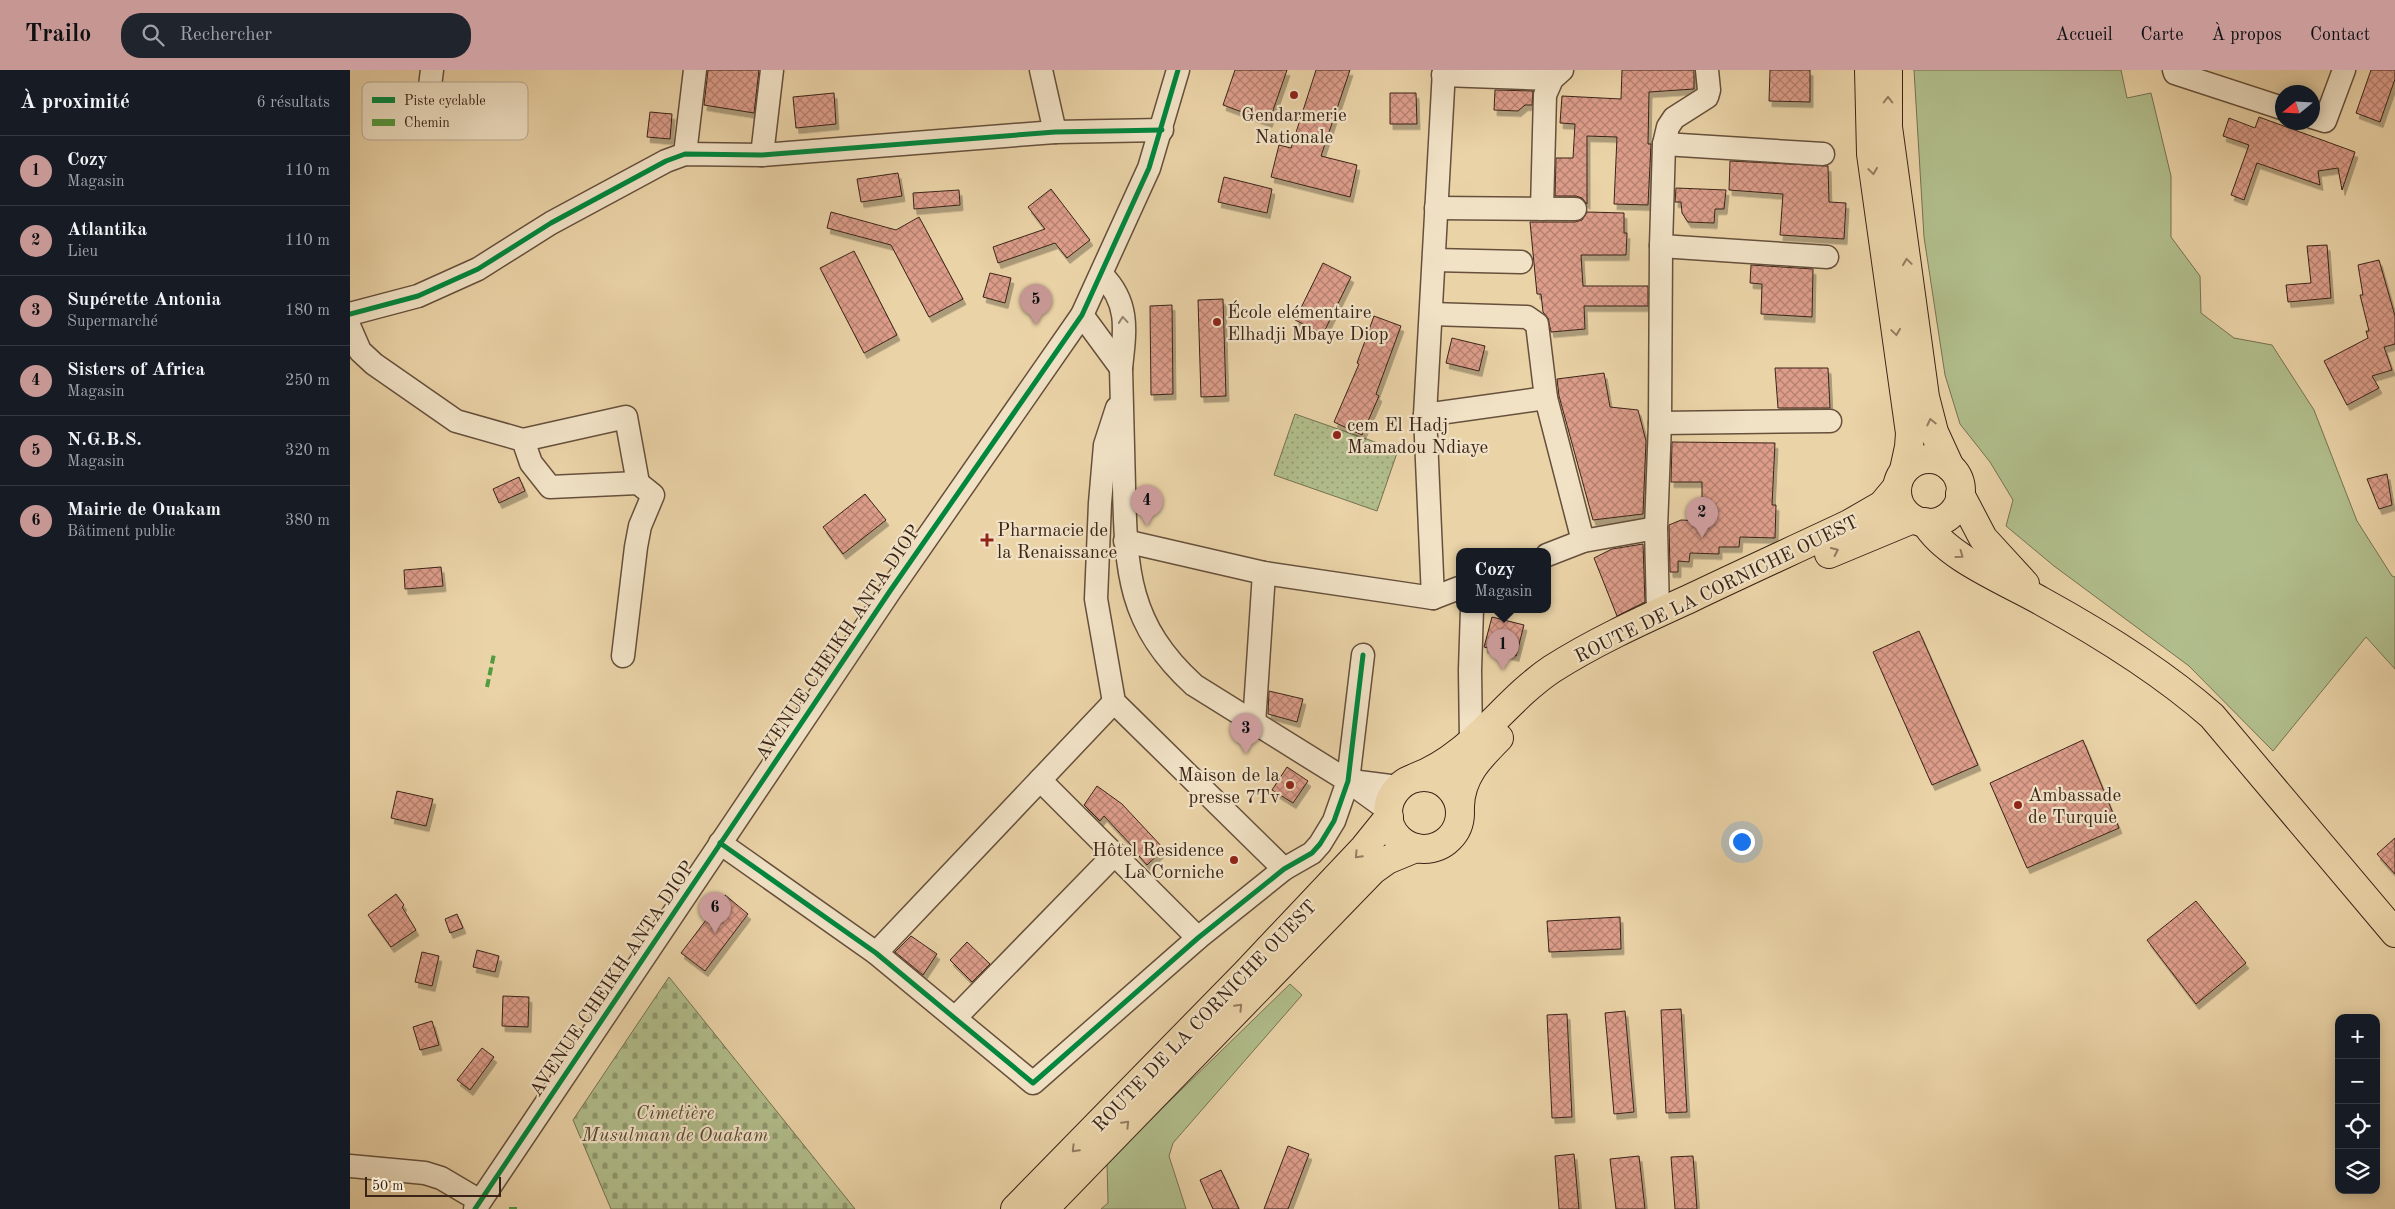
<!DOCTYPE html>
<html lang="fr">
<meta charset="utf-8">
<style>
:root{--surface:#171b24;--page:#20242c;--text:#f1f3f6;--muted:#9ea1a6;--line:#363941;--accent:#c59692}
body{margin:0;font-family:"Old Standard TT",serif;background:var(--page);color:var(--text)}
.controls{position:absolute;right:15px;bottom:15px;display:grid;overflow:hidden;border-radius:10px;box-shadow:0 2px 12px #0003}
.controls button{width:45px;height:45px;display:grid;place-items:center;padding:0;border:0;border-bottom:1px solid var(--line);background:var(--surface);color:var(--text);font:25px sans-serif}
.compass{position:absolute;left:1925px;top:15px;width:45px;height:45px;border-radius:50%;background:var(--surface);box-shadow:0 2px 12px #0003;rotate:252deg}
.scale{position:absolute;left:15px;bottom:12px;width:136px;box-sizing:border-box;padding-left:5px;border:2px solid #3a2418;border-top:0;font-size:14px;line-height:18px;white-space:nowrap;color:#3a2418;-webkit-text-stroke:4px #f1e2c6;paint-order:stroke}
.you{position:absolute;left:1391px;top:771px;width:18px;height:18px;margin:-12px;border:4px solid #fff;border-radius:50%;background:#1a73e8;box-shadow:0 0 0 8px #1a73e833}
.badge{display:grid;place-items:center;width:32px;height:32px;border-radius:50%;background:var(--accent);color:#111;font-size:16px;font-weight:700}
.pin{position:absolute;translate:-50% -41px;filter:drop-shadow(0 1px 2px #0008)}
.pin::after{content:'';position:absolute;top:26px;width:18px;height:15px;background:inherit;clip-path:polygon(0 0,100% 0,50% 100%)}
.popup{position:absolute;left:1106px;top:478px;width:95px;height:65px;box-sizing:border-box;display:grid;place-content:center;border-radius:10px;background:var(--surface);filter:drop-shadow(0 1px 4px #0005);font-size:16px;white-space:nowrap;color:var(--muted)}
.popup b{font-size:19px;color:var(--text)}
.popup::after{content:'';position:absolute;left:50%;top:100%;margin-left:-10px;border:10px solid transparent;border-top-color:var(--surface)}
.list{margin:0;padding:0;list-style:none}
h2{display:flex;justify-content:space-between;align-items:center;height:65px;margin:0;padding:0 20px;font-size:21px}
h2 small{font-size:16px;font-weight:400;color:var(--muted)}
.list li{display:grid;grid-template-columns:32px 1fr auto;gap:15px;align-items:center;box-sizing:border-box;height:70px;padding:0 20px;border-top:1px solid var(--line)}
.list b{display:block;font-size:19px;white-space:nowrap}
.list p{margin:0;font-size:16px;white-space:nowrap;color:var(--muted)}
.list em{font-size:16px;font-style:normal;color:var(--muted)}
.icon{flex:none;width:28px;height:28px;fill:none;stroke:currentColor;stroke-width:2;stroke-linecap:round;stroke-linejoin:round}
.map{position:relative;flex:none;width:2045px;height:1139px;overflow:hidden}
header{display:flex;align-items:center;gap:30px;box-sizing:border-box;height:70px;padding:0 25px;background:var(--accent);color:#111}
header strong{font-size:24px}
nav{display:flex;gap:28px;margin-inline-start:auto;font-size:18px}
.search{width:350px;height:45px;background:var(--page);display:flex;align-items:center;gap:12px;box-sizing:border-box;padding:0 18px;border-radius:20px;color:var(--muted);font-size:19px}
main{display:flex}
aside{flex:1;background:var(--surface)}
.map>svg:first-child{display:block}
.grass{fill:#b1be8c;stroke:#767152}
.cemetery{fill:url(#cemetery-stones);stroke:#767152}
.park{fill:url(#park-dots);stroke:#767152}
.building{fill:url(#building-cross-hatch);stroke:#3a2418;filter:url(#shadow)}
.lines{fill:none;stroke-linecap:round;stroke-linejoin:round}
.minor-casing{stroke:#66503c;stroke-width:25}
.major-casing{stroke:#3a2418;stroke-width:30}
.highway-casing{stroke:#3a2418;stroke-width:30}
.minor{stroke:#f1e2c6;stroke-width:22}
.major{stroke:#ead3a7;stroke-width:28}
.highway{stroke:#ead3a7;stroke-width:28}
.quiet{stroke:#529b3e;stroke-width:4;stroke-dasharray:8 4;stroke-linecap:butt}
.cycleway-casing{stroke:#f1e2c6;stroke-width:8}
.cycleway{stroke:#00873e;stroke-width:5}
.oneway{stroke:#927c60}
.oneway2{stroke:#96836f}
.poi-dot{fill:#8f2418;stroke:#f1e2c6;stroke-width:2}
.labels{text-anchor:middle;stroke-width:4.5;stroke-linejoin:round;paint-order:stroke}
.poi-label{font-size:19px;fill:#3a2418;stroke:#f1e2c6;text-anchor:start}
.street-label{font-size:19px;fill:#3a2418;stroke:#f1e2c6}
.park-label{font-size:19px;font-style:italic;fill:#584a35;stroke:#f1e2c6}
.key{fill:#f1e2c6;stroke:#baa992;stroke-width:1}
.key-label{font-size:14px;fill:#3a2418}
</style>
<header>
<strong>Trailo</strong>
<div class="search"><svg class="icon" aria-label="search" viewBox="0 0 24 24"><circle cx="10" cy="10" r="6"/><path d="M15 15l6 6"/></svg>Rechercher</div>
<nav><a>Accueil</a><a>Carte</a><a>À propos</a><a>Contact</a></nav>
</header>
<main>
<aside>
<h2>À proximité<small>6 résultats</small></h2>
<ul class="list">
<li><span class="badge">1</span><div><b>Cozy</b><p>Magasin</p></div><em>110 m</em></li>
<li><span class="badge">2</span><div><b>Atlantika</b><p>Lieu</p></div><em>110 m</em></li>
<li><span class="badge">3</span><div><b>Supérette Antonia</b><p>Supermarché</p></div><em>180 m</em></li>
<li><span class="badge">4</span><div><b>Sisters of Africa</b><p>Magasin</p></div><em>250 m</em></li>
<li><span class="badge">5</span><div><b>N.G.B.S.</b><p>Magasin</p></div><em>320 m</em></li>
<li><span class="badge">6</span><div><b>Mairie de Ouakam</b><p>Bâtiment public</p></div><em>380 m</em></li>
</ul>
</aside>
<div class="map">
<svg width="2045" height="1139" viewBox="0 0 2045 1139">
<defs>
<pattern id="cemetery-stones" width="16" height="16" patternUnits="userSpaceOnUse" patternTransform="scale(1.25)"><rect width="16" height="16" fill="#b1be8c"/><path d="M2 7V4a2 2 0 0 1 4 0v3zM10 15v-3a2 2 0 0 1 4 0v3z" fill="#919a71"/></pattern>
<pattern id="park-dots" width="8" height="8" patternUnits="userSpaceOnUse" patternTransform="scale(1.25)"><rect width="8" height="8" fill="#b1be8c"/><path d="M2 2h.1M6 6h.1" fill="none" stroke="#919a71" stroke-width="1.8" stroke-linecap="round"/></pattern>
<pattern id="building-cross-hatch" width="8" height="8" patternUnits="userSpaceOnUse" patternTransform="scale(1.25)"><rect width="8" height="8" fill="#dd9d8a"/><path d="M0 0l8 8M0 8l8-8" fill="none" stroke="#b48070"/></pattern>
<filter id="shadow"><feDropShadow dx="3" dy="5.5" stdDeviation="0" flood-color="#0004"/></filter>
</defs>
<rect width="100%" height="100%" fill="#ead3a7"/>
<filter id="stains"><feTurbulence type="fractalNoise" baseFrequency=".004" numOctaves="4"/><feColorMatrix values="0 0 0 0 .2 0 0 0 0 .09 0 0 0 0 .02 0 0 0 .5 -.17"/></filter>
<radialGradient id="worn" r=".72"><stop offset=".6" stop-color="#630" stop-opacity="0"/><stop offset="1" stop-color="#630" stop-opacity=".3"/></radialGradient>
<!-- grass -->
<g class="grass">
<polygon points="1564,0 1771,0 1777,28 1801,23 1821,106 1821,167 1850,206 1851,243 1884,268 1922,275 1964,340 2007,451 2042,506 2045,507 2045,599 2016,567 1923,681 1839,596 1704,496 1656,456 1663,430 1640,392 1610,354 1595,305 1574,167"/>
<polygon points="940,914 952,925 823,1073 819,1086 836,1139 751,1139 758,1133 757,1092"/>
</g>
<!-- cemetery -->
<polygon class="cemetery" points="319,907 505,1139 261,1139 223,1050"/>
<!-- park -->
<polygon class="park" points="945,344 1048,380 1027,441 924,405"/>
<!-- building -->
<g class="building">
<polygon points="358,0 409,0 404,43 354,35"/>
<polygon points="885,0 937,0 919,52 873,35"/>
<polygon points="966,0 1000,0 971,86 1007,95 1000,127 921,107 929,75 941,78"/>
<polygon points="1272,0 1344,0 1344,19 1299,22 1298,74 1301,74 1298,135 1264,134 1267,67 1237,66 1237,134 1232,128 1226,126 1205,126 1206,88 1223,88 1225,54 1210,53 1212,26 1271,29"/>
<polygon points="1420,0 1460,0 1460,32 1419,31"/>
<polygon points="2021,0 2045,0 2045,9 2030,52 2006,43"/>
<polygon points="1145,20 1183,21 1182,35 1175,35 1168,41 1144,40"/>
<polygon points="484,23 486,54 446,58 443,27"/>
<polygon points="1040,23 1066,23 1067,54 1040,54"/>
<polygon points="300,42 322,44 320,69 297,67"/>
<polygon points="1909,47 2005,82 1992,120 1988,98 1968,101 1970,115 1907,93 1894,130 1881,125 1899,75 1873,66 1879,48 1905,58"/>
<polygon points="1380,91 1478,96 1479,132 1496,133 1494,169 1430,165 1433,124 1379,120"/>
<polygon points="548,103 552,126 511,132 507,109"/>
<polygon points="874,107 922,119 917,143 868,132"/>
<polygon points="1326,118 1376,120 1374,139 1365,139 1364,153 1338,152 1332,143 1331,132 1325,132"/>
<polygon points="701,119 740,170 717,188 705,173 648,193 643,177 695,159 678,137"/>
<polygon points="609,120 610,135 564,139 563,123"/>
<polygon points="481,142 546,160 569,147 613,229 579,247 541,175 477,158"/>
<polygon points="1237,142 1274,143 1274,163 1277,163 1276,185 1231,185 1233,216 1298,216 1298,236 1234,236 1235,259 1201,262 1198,248 1193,242 1191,224 1187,224 1180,152 1225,152 1232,150"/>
<polygon points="1977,175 1981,228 1938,232 1936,215 1961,213 1957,176"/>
<polygon points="504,181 547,265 514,283 470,198"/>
<polygon points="2029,190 2045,246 2045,274 2034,277 2042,300 2022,306 2029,318 1997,335 1974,291 2018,268 2016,261 2019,261 2010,225 2013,225 2008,195"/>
<polygon points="973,193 1001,207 973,264 945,250"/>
<polygon points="1401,195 1463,199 1462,247 1411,244 1412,214 1400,213"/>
<polygon points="640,203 661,208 655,233 633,227"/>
<polygon points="873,229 876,326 851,327 848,230"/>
<polygon points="822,235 823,324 801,325 800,236"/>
<polygon points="1024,246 1051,256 1026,324 1029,326 1012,365 984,352 1009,294 1007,293"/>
<polygon points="1102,268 1135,276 1129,301 1096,293"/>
<polygon points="1425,298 1478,298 1480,338 1428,338"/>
<polygon points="1254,303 1260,337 1288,340 1296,371 1293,444 1243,450 1209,326 1207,309"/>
<polygon points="1322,372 1425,373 1422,435 1426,435 1425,468 1390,467 1389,477 1369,477 1369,484 1340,483 1339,492 1328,491 1328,502 1320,502 1319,455 1331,450 1351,451 1352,442 1364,436 1364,435 1352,436 1352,412 1321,412"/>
<polygon points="2037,404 2042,435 2029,439 2017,409"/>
<polygon points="169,407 175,421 149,433 143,419"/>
<polygon points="515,424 536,450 493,484 473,457"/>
<polygon points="1293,474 1295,532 1267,546 1244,488 1262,479"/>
<polygon points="91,497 93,516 55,519 54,500"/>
<polygon points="1142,547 1174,555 1166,586 1134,577"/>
<polygon points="1569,561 1628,695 1582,715 1523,582"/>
<polygon points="919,621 953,629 947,652 918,644"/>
<polygon points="1733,670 1769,758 1677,798 1640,713"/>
<polygon points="937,697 958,711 943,733 922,720"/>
<polygon points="747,716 772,734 814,779 797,795 782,778 783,777 754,746 750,751 734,735"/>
<polygon points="47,721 83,729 76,756 41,748"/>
<polygon points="2045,768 2045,804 2027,784"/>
<polygon points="46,824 54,835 52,837 66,860 41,877 18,845"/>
<polygon points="375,825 398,844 355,901 331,883"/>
<polygon points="1846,831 1896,893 1846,934 1797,870"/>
<polygon points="107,844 113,858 100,863 95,849"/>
<polygon points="1270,847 1271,879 1199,882 1197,851"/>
<polygon points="561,866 587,884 573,905 545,882"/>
<polygon points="617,872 640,894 622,912 600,890"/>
<polygon points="127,880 149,886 145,902 123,897"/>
<polygon points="72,882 89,886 82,916 65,912"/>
<polygon points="153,926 179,927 178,957 152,956"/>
<polygon points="1331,939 1337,1042 1316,1043 1311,940"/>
<polygon points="1275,941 1284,1042 1264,1044 1255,943"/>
<polygon points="1217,944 1222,1047 1202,1048 1197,945"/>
<polygon points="82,951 89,975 70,980 63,957"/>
<polygon points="132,978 144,987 120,1020 107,1010"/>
<polygon points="938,1076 959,1084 938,1139 914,1139"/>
<polygon points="1224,1084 1229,1139 1209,1139 1205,1086"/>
<polygon points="1289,1086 1295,1139 1266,1139 1260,1089"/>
<polygon points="1343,1086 1347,1139 1325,1139 1321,1087"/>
<polygon points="871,1100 889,1139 863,1139 850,1110"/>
</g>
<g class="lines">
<defs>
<g id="minor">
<polyline points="691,0 705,62"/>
<polyline points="1824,0 1825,3 1932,38"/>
<polyline points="1093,5 1202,9"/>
<polyline points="77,40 82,0"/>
<polyline points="1962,47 1975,51 1994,0"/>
<polyline points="1314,74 1473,84"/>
<polyline points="335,84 345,0"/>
<polyline points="412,85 422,0"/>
<polyline points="1086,138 1225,139"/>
<polyline points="1192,139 1195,25 1202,9 1212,0"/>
<polyline points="1311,176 1477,187"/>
<polyline points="1084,190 1171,192"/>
<path d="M 752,205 C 780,233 775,261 771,298 C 772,338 773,378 774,417 C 776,501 778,555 844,615 L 998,711 L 1038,740"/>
<polyline points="0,244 68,226 128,199 201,153 316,91 335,84 412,85 705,62 812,60"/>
<polyline points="1081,244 1177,247 1187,254 1196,328 1233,471"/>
<polyline points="732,245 771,298"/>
<polyline points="0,258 10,281 24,294 106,351 173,370 181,393 200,417 288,413 303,425 290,456 286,477 273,586"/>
<polyline points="767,338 755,375 750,433 746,529 764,632 934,799"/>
<polyline points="1075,345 1196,328"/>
<polyline points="1310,353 1480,351"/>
<polyline points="173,370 276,347 288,413"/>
<polyline points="775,471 914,503 1083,528 1109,518"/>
<polyline points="1197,485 1233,471 1306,458"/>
<polyline points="1083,528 1075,345 1094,0"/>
<polyline points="1308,543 1306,458 1310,353 1311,176 1314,74 1318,57 1324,48 1357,27 1359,20 1357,0"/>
<polyline points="904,654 914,503"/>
<polyline points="1121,672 1120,600 1122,539"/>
<polyline points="690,710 848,868"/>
<polyline points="1001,711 1048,717"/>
<polyline points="370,773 526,883 683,1013 848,868 934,799 962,783 970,774 984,751 998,711 1013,585"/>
<polyline points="526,883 764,632"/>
<polyline points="606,947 765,784"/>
<polyline points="0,1096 75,1103 91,1108 130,1131"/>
<polyline points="125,1139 540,521 732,245 799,98 828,0"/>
</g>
<g id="major">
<polyline points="1610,424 1633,468 1675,514"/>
<path d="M 1575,452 C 1595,487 1656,511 1691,531 C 1751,564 1811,601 1862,646 L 2045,863"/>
</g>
<g id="highway">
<polyline points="1519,0 1521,84 1560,363 1559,377 1554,400"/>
<polyline points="1538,0 1538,57 1575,327 1584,362 1600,397"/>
<circle cx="1579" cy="421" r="32"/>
<polyline points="1479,484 1563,449"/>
<circle cx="1074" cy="743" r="36"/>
<path d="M 1066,707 C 1121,687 1154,631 1202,599 C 1246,571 1293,550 1341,528 C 1393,503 1446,479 1499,454 L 1532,435 L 1547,417"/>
<path d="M 1110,736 C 1111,706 1129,688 1149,668"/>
<polyline points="665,1139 896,903 1014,778 1039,747"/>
<polyline points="694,1139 1023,800 1037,790 1066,778"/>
</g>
</defs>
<!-- minor casing -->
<use href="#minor" class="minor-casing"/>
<!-- major casing -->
<use href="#major" class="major-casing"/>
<!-- highway casing -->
<use href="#highway" class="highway-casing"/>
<!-- minor -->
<use href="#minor" class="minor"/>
<!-- major -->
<use href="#major" class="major"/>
<!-- highway -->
<use href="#highway" class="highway"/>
<!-- quiet -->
<g class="quiet">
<polyline points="137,617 144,584"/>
<polyline points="159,1139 168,1139"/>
</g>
<defs>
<g id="cycleway">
<polyline points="0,244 68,226 128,199 201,153 316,91 335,84 412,85 705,62 812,60"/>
<polyline points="370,773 526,883 683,1013 848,868 934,799 962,783 970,774 984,751 998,711 1013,585"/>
<polyline points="125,1139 540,521 732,245 799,98 828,0"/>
</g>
</defs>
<!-- cycleway casing -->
<use href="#cycleway" class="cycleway-casing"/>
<!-- cycleway -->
<use href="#cycleway" class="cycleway"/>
</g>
<!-- one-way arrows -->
<defs><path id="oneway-chevron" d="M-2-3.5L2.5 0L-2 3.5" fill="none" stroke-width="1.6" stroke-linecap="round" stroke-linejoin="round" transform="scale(1.25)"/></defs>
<g class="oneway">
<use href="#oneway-chevron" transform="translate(1538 30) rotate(-90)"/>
<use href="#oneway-chevron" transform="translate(1523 101) rotate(82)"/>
<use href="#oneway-chevron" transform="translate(1557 192) rotate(-98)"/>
<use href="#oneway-chevron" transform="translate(1546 262) rotate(82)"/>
<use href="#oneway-chevron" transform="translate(1581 352) rotate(-103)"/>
<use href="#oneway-chevron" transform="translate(1485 481) rotate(-25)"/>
<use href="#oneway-chevron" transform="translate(1610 485) rotate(36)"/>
<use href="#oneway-chevron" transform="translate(1008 785) rotate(134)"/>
<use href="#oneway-chevron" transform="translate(889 937) rotate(-46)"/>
<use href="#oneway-chevron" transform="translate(776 1054) rotate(-46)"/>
<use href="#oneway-chevron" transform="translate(725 1079) rotate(134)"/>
</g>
<use class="oneway2" href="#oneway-chevron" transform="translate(773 250) rotate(-95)"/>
<!-- markers -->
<g class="poi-dot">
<circle cx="944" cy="25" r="5"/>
<circle cx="867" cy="252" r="5"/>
<circle cx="987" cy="365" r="5"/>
<path d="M634.5 462.5h5v5h5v5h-5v5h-5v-5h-5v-5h5z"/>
<circle cx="940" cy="715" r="5"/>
<circle cx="1668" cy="735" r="5"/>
<circle cx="884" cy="790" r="5"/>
</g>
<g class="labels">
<!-- poi labels -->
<g class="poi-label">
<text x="944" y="51" text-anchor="middle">Gendarmerie<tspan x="944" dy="22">Nationale</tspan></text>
<text x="877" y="248">École elémentaire<tspan x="877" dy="22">Elhadji Mbaye Diop</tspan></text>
<text x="997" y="361">cem El Hadj<tspan x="997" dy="22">Mamadou Ndiaye</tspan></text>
<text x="647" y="466">Pharmacie de<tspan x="647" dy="22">la Renaissance</tspan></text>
<text x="930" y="711" text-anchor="end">Maison de la<tspan x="930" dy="22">presse 7Tv</tspan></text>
<text x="1678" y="731">Ambassade<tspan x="1678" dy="22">de Turquie</tspan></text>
<text x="874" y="786" text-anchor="end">Hôtel Residence<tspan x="874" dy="22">La Corniche</tspan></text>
</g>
<!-- street labels -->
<g class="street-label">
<text transform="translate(1366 518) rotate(-26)" y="7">ROUTE DE LA CORNICHE OUEST</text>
<text transform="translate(487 572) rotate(-56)" y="7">AVENUE CHEIKH ANTA DIOP</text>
<text transform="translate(261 908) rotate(-56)" y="7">AVENUE CHEIKH ANTA DIOP</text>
<text transform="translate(854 945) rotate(-46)" y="7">ROUTE DE LA CORNICHE OUEST</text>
</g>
<!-- park labels -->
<g class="park-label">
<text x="325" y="1049">Cimetière<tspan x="325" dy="22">Musulman de Ouakam</tspan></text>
</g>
</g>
<!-- legend -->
<rect x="12" y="12" width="166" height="58" rx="8" class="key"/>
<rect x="22" y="27" width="23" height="6" fill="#00873e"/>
<rect x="22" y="49" width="23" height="7" fill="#529b3e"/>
<g class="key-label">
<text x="54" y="35">Piste cyclable</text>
<text x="54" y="57">Chemin</text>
</g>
<rect width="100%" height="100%" filter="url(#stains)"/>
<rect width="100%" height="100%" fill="url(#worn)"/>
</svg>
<div class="controls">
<button>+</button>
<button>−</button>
<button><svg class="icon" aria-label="locate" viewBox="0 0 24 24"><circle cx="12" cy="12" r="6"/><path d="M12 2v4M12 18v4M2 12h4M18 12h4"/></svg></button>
<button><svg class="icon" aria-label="layers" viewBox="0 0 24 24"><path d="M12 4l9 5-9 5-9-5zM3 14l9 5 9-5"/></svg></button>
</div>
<svg class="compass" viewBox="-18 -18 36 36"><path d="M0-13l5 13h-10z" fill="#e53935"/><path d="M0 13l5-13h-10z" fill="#9ea1a6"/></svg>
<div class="scale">50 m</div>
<div class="you"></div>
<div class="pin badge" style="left:1153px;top:600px">1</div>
<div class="popup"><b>Cozy</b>Magasin</div>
<div class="pin badge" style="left:1352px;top:468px">2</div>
<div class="pin badge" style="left:896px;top:684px">3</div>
<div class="pin badge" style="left:797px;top:456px">4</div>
<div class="pin badge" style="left:686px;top:255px">5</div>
<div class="pin badge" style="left:365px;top:863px">6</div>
</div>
</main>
